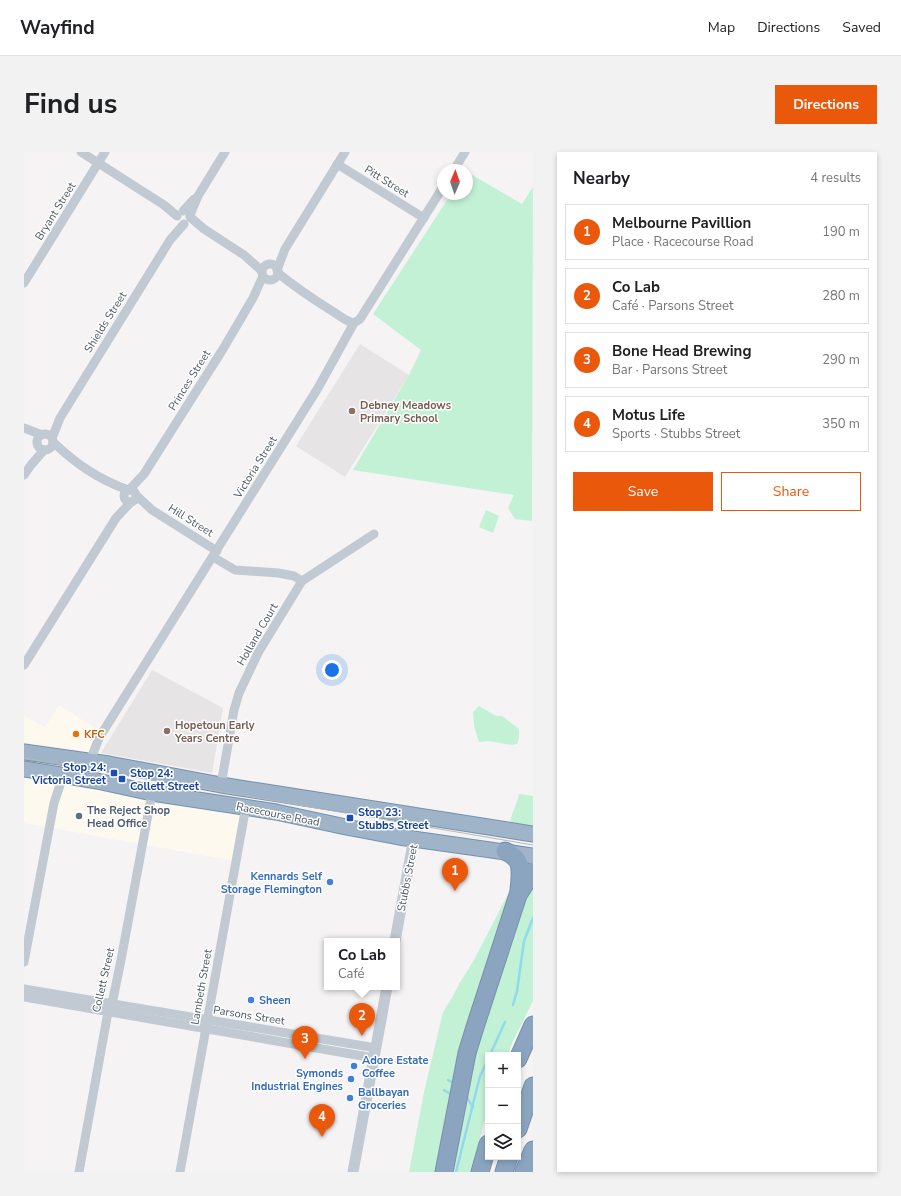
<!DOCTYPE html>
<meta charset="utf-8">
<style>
:root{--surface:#fff;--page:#f2f2f2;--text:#202124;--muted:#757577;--line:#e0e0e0;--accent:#ea580c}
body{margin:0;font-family:"Nunito Sans",sans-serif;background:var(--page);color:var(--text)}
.controls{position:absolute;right:12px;bottom:12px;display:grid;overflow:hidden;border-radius:0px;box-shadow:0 2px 6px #0003}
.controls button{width:36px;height:36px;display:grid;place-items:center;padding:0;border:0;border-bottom:1px solid var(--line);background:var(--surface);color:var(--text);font:20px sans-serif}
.compass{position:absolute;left:413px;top:12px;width:36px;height:36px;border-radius:50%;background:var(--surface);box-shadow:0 2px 6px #0003;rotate:2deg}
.you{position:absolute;left:308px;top:518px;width:14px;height:14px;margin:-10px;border:3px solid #fff;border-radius:50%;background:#1a73e8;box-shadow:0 0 0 6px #1a73e833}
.badge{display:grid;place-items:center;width:26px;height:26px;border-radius:50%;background:var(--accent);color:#fff;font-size:13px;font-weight:700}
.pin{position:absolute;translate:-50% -33px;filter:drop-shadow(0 1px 2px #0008)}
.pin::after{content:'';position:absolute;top:21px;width:14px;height:12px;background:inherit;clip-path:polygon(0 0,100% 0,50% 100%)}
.popup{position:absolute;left:300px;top:786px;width:76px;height:52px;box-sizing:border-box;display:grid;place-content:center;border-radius:0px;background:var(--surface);filter:drop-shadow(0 1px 3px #0005);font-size:13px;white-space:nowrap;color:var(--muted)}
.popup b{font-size:15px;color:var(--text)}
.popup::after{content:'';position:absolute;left:50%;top:100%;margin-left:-8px;border:8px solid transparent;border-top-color:var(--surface)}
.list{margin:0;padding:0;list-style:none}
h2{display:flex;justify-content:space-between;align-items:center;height:52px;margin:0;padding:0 16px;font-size:17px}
h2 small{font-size:13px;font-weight:400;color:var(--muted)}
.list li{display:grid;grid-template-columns:26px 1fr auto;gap:12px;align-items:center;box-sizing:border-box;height:56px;margin:0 8px 8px;padding:0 8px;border:1px solid var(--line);border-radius:0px}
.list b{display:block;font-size:15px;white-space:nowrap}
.list p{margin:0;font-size:13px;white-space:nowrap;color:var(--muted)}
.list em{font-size:13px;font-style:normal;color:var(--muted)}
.actions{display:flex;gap:8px;padding:12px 16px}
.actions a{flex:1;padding:9px 0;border:1px solid var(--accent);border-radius:0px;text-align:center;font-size:14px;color:var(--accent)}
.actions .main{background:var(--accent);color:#fff}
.icon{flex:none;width:22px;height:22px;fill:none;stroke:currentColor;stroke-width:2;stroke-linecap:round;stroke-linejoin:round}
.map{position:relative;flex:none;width:509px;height:1020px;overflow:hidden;border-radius:0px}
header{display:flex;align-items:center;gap:24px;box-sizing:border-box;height:56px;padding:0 20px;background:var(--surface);border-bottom:1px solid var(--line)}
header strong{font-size:19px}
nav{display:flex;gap:22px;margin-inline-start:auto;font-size:14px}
.intro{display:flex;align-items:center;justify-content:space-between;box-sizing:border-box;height:96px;padding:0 24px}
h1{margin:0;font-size:28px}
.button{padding:10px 18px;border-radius:0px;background:var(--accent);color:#fff;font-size:14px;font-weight:700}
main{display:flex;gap:24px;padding:0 24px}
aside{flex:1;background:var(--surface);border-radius:0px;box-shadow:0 2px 6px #0003}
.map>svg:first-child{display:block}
.commercial{fill:#fdf9ef}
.education{fill:#e6e4e5}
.green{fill:#c3f1d5}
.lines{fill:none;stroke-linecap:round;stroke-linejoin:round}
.stream{stroke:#90daee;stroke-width:2.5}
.trunk-casing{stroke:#7690ad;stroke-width:17}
.motorway-casing{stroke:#7690ad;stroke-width:19}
.minor{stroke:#c1cad2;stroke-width:9}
.tertiary{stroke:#c1cad2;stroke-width:11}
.trunk{stroke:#9fb4c9;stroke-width:15}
.motorway{stroke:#8ba5c1;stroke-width:17}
.tram{stroke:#b5b8bd;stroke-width:1}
.education-dot{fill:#8d6e63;stroke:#fff;stroke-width:1.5}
.food-dot{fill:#e8710a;stroke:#fff;stroke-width:1.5}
.transit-dot{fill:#1a4fb4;stroke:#fff;stroke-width:1.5}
.service-dot{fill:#5c6f8a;stroke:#fff;stroke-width:1.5}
.shop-dot{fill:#3f7fe0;stroke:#fff;stroke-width:1.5}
.labels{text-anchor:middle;stroke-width:3;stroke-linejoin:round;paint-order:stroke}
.street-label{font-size:11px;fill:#4a5661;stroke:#fff}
.education-label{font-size:11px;font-weight:bold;fill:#785e54;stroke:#fff;text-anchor:start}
.food-label{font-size:11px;font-weight:bold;fill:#c56008;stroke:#fff;text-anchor:start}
.transit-label{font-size:11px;font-weight:bold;fill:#164399;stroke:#fff;text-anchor:start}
.service-label{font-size:11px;font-weight:bold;fill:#4e5e75;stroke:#fff;text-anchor:start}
.shop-label{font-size:11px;font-weight:bold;fill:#366cbe;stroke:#fff;text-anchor:start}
</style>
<header>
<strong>Wayfind</strong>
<nav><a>Map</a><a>Directions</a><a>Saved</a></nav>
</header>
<div class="intro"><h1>Find us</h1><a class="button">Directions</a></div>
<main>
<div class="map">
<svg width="509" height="1020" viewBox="0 0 509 1020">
<rect width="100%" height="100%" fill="#f5f3f3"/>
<!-- commercial -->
<g class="commercial">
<polygon points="35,553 79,581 68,600 0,590 0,564 21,575"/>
<polygon points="0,622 221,661 211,709 0,671"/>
</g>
<!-- education -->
<g class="education">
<polygon points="336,192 385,223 321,325 272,294"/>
<polygon points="128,518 199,556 188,621 77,601"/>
</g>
<!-- green -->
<g class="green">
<polygon points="443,20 498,52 509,35 508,369 491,367 484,356 490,343 329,318 385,223 397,198 349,162 427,42 443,42"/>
<polygon points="462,358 475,364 469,381 455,375"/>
<polygon points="455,554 472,564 478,564 495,577 495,586 493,592 488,593 465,589 455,590 450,574 449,560"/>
<path d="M 495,642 L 509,644 L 509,675 L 486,672 C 487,661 493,653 495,642 Z"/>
<polygon points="509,716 509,849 488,891 484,903 464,903 464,959 459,974 448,1020 385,1020 400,940 419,860 429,844 435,832 450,808 483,744"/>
</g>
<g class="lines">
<!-- stream -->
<g class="stream">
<polyline points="489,853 493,839 500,789 509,766"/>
<polyline points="466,903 481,870"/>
<polyline points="424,928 431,932"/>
<polyline points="420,938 428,943"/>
<polyline points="441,943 449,955"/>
<polyline points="432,1020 456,924 464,908"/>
</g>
<defs>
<g id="trunk">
<polyline points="0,600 85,612 197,633 509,682"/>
<polyline points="0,617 73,629 128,641 252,660 322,675 375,685 509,704"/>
</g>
<g id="motorway">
<path d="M 481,699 C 501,708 496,720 495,739"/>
<polyline points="494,907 509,873"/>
<polyline points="494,977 509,934"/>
<polyline points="420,1020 443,901 451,875 494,743 509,719"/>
<polyline points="456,1020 464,992"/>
<polyline points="480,1020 485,1005"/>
<polyline points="500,1020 509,998"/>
</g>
</defs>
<!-- trunk casing -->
<use href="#trunk" class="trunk-casing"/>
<!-- motorway casing -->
<use href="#motorway" class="motorway-casing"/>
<!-- minor -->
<g class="minor">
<polyline points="57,0 140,53 153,64"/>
<polyline points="313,12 400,66"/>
<polyline points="430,18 441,0"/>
<polyline points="159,59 170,47"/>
<polyline points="166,63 174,44 201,0"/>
<polyline points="166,65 180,77 220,103 238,119"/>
<circle cx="246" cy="120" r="8"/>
<polyline points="253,118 261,97 321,0"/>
<path d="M 254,121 C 271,135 289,147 308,159 C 315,163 322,170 330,171"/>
<polyline points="0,131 81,0"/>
<polyline points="0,276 18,283"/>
<circle cx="21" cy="290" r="8"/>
<polyline points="28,286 36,266 146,88 160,72"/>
<path d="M 29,290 C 52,312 74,327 104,338"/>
<polyline points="0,323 7,313 20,298"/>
<polyline points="106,337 120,322 199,197 229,146 239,124"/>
<circle cx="106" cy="344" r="6"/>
<polyline points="113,344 128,358 193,399"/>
<polyline points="189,405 211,418 254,421 270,424 278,429"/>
<polyline points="0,513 92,366 107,350"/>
<polyline points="66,609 75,586 294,236 330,171 336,167 419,35"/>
<polyline points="197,633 210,558 215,541 234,501 278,429 350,382"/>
<polyline points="0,810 30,651 36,633 38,623"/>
<polyline points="0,837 352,896"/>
<polyline points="0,845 350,906"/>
<polyline points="55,1020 84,860 88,852 97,808 128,641"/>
<polyline points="156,1020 222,654"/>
</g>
<!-- tertiary -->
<g class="tertiary">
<polyline points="371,789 390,686"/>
<polyline points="329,1020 363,835"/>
</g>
<!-- trunk -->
<use href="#trunk" class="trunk"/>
<!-- motorway -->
<use href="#motorway" class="motorway"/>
<!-- tram -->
<polyline class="tram" points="0,606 509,693"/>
</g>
<!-- markers -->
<g class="education-dot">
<circle cx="328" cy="259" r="4"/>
<circle cx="143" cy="579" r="4"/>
</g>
<circle class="food-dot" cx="52" cy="582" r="4"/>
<g class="transit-dot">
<rect x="86" y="617" width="8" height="8" rx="2"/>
<rect x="94" y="623" width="8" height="8" rx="2"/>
<rect x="322" y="662" width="8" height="8" rx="2"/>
</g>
<circle class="service-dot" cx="55" cy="664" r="4"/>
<g class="shop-dot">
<circle cx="306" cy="730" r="4"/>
<circle cx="227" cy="848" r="4"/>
<circle cx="330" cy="914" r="4"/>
<circle cx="327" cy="927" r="4"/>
<circle cx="326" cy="946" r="4"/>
</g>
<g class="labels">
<!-- street labels -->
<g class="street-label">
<text transform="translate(363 29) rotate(32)" y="4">Pitt Street</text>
<text transform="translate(31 59) rotate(-58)" y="4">Bryant Street</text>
<text transform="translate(81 170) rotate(-58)" y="4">Shields Street</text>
<text transform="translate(165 228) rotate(-58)" y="4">Princes Street</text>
<text transform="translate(231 315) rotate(-58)" y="4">Victoria Street</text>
<text transform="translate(167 368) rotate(32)" y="4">Hill Street</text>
<text transform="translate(233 482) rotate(-60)" y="4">Holland Court</text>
<text transform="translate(254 662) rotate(11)" y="4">Racecourse Road</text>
<text transform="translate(383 726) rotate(-79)" y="4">Stubbs Street</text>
<text transform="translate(79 828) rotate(-77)" y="4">Collett Street</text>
<text transform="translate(177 835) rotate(-80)" y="4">Lambeth Street</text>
<text transform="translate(225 863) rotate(9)" y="4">Parsons Street</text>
</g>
<!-- education labels -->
<g class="education-label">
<text x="336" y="257">Debney Meadows<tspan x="336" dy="13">Primary School</tspan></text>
<text x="151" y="577">Hopetoun Early<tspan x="151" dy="13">Years Centre</tspan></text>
</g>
<!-- food labels -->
<g class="food-label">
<text x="60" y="586">KFC</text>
</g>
<!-- transit labels -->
<g class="transit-label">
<text x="82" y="619" text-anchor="end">Stop 24:<tspan x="82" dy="13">Victoria Street</tspan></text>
<text x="106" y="625">Stop 24:<tspan x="106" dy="13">Collett Street</tspan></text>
<text x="334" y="664">Stop 23:<tspan x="334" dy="13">Stubbs Street</tspan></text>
</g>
<!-- service labels -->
<g class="service-label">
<text x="63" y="662">The Reject Shop<tspan x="63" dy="13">Head Office</tspan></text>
</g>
<!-- shop labels -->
<g class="shop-label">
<text x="298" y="728" text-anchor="end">Kennards Self<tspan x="298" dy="13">Storage Flemington</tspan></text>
<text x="235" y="852">Sheen</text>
<text x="338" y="912">Adore Estate<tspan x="338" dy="13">Coffee</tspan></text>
<text x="319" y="925" text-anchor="end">Symonds<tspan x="319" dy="13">Industrial Engines</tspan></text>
<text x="334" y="944">Ballbayan<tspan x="334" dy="13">Groceries</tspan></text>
</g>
</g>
</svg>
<div class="controls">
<button>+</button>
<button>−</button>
<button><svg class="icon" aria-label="layers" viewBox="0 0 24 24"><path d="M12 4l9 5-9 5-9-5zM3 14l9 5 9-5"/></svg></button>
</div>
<svg class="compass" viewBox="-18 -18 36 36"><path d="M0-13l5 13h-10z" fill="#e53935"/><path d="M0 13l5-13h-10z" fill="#757577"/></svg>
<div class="you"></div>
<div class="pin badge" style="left:431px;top:739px">1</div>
<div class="pin badge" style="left:338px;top:884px">2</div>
<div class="popup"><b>Co Lab</b>Café</div>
<div class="pin badge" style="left:281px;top:907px">3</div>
<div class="pin badge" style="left:298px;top:985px">4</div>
</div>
<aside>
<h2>Nearby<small>4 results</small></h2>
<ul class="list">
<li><span class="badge">1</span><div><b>Melbourne Pavillion</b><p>Place · Racecourse Road</p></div><em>190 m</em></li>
<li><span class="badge">2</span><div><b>Co Lab</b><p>Café · Parsons Street</p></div><em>280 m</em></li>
<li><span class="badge">3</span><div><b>Bone Head Brewing</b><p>Bar · Parsons Street</p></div><em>290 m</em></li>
<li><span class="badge">4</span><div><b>Motus Life</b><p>Sports · Stubbs Street</p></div><em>350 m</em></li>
</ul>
<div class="actions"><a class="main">Save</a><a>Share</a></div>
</aside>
</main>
